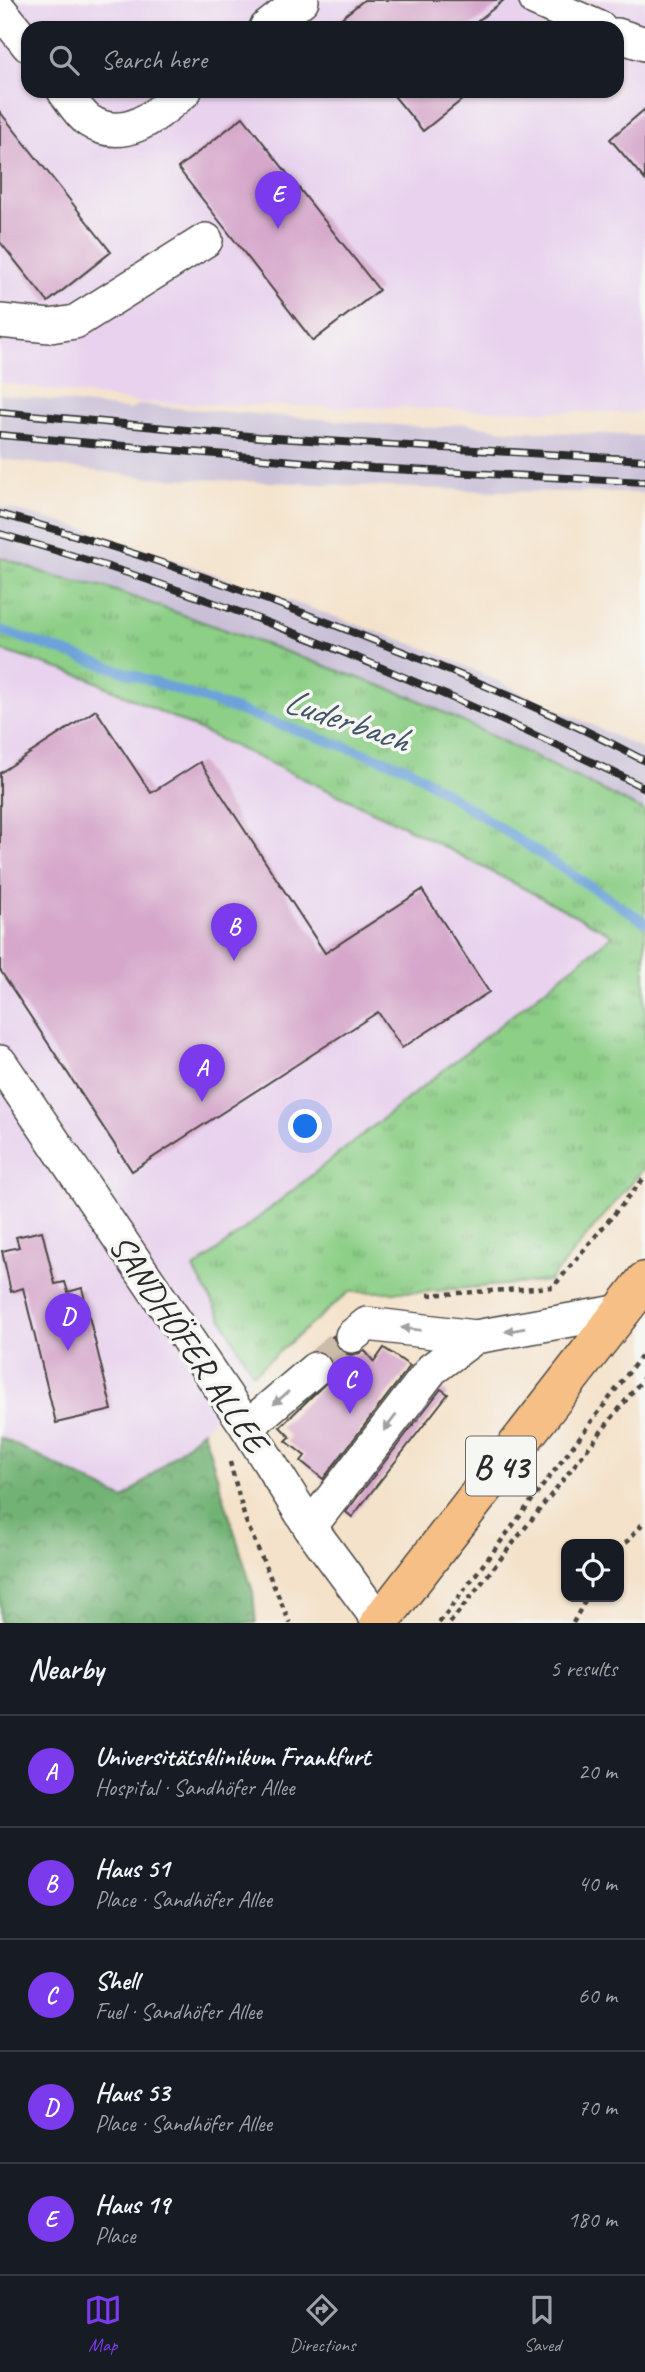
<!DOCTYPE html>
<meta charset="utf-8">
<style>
:root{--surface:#171b24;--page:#20242c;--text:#f1f3f6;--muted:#9ea1a6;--line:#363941;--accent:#7c3aed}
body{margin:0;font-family:Caveat,sans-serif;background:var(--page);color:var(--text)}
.controls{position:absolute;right:21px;bottom:21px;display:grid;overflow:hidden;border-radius:14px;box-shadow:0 2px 5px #0004}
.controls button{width:63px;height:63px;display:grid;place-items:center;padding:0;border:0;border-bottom:2px solid var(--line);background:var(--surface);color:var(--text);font:35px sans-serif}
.you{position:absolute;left:306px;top:1127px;width:24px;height:24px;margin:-18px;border:5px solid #fff;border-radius:50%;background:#1a73e8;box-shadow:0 0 0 10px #1a73e833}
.badge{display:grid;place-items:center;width:46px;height:46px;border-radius:50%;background:var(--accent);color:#fff;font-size:23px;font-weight:700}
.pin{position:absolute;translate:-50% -58px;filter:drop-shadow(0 2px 4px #0008)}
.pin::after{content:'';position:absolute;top:37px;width:24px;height:21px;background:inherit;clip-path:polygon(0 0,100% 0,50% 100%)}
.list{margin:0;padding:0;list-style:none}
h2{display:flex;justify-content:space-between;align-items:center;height:91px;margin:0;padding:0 28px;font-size:30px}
h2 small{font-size:23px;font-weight:400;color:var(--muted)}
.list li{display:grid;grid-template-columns:46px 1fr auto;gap:21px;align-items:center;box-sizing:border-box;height:112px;padding:0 28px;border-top:2px solid var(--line)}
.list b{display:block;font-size:26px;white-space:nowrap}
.list p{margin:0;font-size:23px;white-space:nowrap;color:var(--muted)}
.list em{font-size:23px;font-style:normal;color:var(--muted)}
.icon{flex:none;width:38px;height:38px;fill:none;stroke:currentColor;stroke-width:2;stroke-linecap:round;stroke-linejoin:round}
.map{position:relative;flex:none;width:645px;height:1623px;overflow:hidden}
.search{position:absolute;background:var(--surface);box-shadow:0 2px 5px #0004;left:21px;right:21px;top:21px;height:77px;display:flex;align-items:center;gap:18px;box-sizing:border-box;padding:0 24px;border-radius:21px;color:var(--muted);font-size:26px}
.sheet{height:651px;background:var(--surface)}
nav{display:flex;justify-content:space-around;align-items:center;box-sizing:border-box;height:98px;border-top:2px solid var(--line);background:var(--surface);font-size:19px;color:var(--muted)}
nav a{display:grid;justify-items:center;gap:4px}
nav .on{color:var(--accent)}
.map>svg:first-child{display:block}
.built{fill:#e8d2ee;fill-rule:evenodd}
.railway{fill:#c9bfd7}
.grass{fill:url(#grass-tufts);stroke:#5c7d59;stroke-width:2}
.forest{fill:url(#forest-crowns);stroke:#4e6e50;stroke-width:2}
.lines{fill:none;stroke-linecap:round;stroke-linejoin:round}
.stream{stroke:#6ca2d9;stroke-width:10}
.building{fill:#d6a7cb}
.minor-tunnel{stroke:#ccbdaa;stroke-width:33;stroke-dasharray:33 17;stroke-linecap:butt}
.minor-casing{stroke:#494643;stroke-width:36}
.major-casing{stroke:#494643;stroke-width:41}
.path{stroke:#494643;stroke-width:4.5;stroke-dasharray:5 5;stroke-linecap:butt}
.minor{stroke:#fff;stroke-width:33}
.major{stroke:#f5bf86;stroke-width:38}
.rail-casing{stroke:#2b2b2b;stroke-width:8}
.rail{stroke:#f6f6f2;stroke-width:5;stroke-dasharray:16;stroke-linecap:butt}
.oneway{fill:#a0a0a0}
.labels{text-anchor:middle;stroke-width:7;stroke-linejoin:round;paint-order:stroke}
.shield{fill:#f6f6f2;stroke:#686867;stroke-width:2}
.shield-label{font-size:33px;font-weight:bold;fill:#2b2b2b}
.street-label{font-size:35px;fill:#2b2b2b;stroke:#f6f6f2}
.water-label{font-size:37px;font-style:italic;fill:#425568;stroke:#f6f6f2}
</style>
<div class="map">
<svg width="645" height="1623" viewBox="0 0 645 1623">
<defs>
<pattern id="grass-tufts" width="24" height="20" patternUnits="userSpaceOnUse" patternTransform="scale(1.75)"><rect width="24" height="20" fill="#8dcf87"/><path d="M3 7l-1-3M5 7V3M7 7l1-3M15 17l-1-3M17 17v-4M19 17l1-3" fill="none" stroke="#73a86f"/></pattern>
<pattern id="forest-crowns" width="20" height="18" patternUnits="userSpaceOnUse" patternTransform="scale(1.75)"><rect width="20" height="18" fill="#72b274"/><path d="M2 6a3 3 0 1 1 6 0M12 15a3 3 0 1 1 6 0" fill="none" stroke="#5e915f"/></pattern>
</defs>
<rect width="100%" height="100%" fill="#f6f6f2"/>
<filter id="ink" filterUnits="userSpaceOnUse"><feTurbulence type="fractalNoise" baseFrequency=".0143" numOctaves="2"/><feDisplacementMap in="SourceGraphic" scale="14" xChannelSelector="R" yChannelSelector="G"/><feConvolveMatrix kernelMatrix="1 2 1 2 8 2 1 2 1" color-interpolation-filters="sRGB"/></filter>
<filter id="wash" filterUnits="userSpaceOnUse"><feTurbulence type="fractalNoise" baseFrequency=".00686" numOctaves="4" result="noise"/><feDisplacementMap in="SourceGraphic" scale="28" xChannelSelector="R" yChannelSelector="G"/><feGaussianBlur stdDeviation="1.57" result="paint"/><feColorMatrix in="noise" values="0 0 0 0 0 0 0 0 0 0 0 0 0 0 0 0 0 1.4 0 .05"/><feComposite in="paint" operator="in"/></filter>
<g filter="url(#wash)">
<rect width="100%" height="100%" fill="#f4e2ca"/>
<!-- built -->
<g class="built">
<path d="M 0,0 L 645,0 L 645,407 L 637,413 L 145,403 L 0,383 ZM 28,28 L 617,28 L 617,91 L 28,91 Z"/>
<polygon points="0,650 88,678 398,823 614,935 194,1268 253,1374 203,1430 124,1499 0,1437"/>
</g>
<!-- railway -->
<g class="railway">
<polygon points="0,394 131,410 138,405 436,428 462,423 503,430 645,436 645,493 489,491 143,477 0,459"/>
<polygon points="0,506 92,531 435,652 626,741 645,751 645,811 412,697 105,587 55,577 0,557"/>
</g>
<!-- grass -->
<polygon class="grass" points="0,557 55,577 105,587 412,697 645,811 645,1167 549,1281 421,1292 349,1292 253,1374 194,1269 613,935 398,823 88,678 0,650"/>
<!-- forest -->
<polygon class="forest" points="203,1430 253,1592 256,1623 0,1623 0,1437 124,1499"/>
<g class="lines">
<!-- stream -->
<polyline class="stream" points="0,630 408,768 645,922"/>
</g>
<g id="blocks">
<!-- building -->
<g class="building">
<polygon points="364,0 504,0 469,28 329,28"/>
<polygon points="390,91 473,91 423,131"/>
<polygon points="645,109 645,180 610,139"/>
<polygon points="0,112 111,252 48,302 0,242"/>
<polygon points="243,117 379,290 313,341 178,168"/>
<polygon points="96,710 151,793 200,762 325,953 422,890 489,992 402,1048 378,1012 132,1171 0,970 0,773"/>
<polygon points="42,1231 55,1284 65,1282 68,1292 82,1288 112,1410 56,1423 23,1288 11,1292 2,1251 19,1247 16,1237"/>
<polygon points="333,1336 337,1347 344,1354 354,1355 365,1351 374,1362 384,1348 410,1366 323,1479 301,1461 305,1456 286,1441 290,1437 280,1427 333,1376 334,1366 330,1357 317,1350"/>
<polygon points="441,1389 448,1394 352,1517 346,1512"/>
</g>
</g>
</g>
<g filter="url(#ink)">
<use href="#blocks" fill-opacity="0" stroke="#494643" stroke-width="2"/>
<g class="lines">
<!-- minor-tunnel -->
<polyline class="minor-tunnel" points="315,1369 352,1336"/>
<defs>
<g id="minor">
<polyline points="536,0 600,28"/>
<polyline points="0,10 28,45"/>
<polyline points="266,28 302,0"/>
<polyline points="617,35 645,44"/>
<path d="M 64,91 C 71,100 80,115 89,121 C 126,145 158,113 185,91"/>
<polyline points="0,321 50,326 75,322 206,240"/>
<polyline points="0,1062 247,1427 310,1527 380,1622"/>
<polyline points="352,1336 367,1324 475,1337 622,1311"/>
<polyline points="247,1427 315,1369"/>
<polyline points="310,1527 432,1369 475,1337"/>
</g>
<polyline id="major" points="379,1623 645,1281"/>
</defs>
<!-- minor casing -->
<use href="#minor" class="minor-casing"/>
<!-- major casing -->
<use href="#major" class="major-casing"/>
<!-- path -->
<g class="path">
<polyline points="428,1295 553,1287 645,1177"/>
<polyline points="230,1462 245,1519 290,1623"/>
<polyline points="619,1551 645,1521"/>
<polyline points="439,1623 645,1351"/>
<polyline points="450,1623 645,1376"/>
<polyline points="573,1623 587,1597"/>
</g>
<!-- minor -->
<use href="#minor" class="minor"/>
<!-- major -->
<use href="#major" class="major"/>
<defs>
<g id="rail">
<polyline points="0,412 259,437 645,460"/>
<polyline points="0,435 373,468 645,482"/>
<path d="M 0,514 C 130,549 258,594 383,644 C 472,679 561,716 645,761"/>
<path d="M 0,534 C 223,597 438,685 645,788"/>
</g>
</defs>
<!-- rail casing -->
<use href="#rail" class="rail-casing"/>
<!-- rail -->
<use href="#rail" class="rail"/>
</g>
<!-- one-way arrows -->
<defs><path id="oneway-solid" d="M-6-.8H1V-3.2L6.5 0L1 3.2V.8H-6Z" transform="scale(1.75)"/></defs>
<g class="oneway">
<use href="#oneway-solid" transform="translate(411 1329) rotate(-173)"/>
<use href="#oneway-solid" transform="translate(515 1330) rotate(170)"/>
<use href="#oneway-solid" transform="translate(281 1398) rotate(139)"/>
<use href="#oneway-solid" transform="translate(390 1423) rotate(128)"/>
</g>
</g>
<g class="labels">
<!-- shield labels -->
<rect class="shield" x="466" y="1436.5" width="70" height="59" rx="5"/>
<g class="shield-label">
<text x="501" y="1478">B 43</text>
</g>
<!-- street labels -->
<g class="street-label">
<text transform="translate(189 1343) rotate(56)" y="12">SANDHÖFER ALLEE</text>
</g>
<!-- water labels -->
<g class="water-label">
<text transform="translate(347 719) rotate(19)" y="13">Luderbach</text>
</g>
</g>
</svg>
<div class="controls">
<button><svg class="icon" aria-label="locate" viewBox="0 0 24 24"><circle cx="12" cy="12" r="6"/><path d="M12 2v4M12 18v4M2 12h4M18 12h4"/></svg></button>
</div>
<div class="you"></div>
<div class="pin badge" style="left:202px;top:1102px">A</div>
<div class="pin badge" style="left:234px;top:961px">B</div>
<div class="pin badge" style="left:350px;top:1414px">C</div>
<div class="pin badge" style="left:68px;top:1351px">D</div>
<div class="pin badge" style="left:278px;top:229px">E</div>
<div class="search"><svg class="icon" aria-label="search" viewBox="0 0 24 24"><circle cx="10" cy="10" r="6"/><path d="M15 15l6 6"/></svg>Search here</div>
</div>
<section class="sheet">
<h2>Nearby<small>5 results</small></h2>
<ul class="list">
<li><span class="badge">A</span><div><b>Universitätsklinikum Frankfurt</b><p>Hospital · Sandhöfer Allee</p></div><em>20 m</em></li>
<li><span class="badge">B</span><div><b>Haus 51</b><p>Place · Sandhöfer Allee</p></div><em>40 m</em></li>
<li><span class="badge">C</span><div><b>Shell</b><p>Fuel · Sandhöfer Allee</p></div><em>60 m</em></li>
<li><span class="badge">D</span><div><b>Haus 53</b><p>Place · Sandhöfer Allee</p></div><em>70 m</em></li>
<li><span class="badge">E</span><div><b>Haus 19</b><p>Place</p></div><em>180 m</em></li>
</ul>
</section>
<nav>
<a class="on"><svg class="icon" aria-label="map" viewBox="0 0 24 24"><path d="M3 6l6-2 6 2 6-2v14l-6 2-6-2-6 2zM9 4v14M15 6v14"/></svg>Map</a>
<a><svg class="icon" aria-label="directions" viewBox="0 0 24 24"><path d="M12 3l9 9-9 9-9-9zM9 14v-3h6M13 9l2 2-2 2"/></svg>Directions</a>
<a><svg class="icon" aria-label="saved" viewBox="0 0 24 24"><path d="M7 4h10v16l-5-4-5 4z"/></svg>Saved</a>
</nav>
